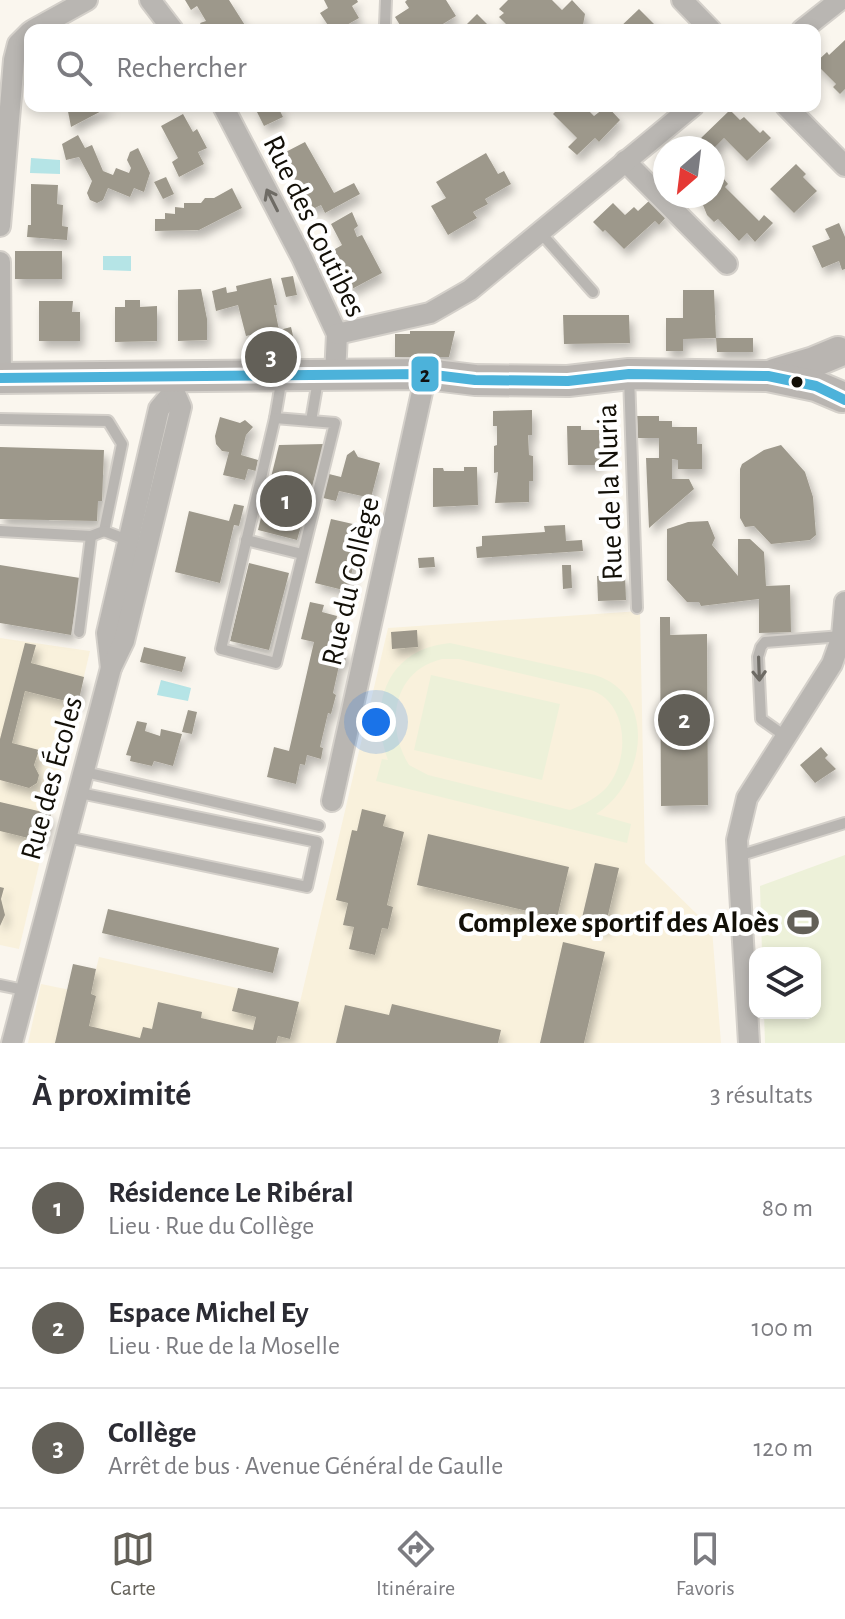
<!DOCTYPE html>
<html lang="fr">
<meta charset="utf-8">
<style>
:root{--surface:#fff;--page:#f2f2f3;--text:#2b2b33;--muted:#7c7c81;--line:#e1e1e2;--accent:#636058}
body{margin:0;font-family:"Alegreya Sans",sans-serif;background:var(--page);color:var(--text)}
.controls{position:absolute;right:24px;bottom:24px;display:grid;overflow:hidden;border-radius:16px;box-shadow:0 4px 12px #0003}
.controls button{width:72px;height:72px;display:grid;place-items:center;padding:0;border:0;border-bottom:2px solid var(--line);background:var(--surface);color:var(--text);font:40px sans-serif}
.compass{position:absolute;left:653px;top:136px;width:72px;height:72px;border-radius:50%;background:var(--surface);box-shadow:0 4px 12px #0003;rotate:208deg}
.you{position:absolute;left:376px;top:722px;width:28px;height:28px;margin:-20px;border:6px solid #fff;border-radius:50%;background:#1a73e8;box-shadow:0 0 0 12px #1a73e833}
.badge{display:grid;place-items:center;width:52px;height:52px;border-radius:50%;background:var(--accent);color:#fff;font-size:26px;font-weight:700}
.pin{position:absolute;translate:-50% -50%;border:4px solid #fff;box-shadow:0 2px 8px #0006}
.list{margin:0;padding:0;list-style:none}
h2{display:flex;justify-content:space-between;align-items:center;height:104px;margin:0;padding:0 32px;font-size:34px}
h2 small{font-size:26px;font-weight:400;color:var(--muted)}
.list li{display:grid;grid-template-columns:52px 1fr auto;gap:24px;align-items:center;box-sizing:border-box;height:120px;padding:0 32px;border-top:2px solid var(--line)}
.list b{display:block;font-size:30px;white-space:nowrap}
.list p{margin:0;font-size:26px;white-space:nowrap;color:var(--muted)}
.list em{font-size:26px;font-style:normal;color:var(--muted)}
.icon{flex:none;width:44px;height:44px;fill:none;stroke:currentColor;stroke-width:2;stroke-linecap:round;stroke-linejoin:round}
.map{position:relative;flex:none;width:845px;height:1043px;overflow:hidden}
.search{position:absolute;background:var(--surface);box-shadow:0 4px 12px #0003;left:24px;right:24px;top:24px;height:88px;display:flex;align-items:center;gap:20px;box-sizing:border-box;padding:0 28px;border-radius:16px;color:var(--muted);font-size:30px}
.sheet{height:464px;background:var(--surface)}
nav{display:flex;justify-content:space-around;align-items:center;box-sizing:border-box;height:112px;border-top:2px solid var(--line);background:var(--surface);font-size:22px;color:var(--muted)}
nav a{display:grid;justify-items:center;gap:4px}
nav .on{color:var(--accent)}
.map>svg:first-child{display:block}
.built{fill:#f9f1dc}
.green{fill:#edf1d9;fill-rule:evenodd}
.water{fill:#b5e4e6}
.building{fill:#9d988b;filter:url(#shadow)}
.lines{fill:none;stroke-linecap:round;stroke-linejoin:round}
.lane-casing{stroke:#d4d0ca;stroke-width:14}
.street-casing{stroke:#d4d0ca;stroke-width:24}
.secondary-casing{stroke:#d4d0ca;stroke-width:34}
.lane{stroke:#b9b6b2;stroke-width:10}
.street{stroke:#b9b6b2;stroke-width:20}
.secondary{stroke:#b9b5b1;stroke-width:30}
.bus-1-casing{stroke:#fff;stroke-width:16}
.bus-1{stroke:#4cb2da;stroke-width:10}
.oneway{stroke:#6e6b65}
.bus-dot{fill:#120f07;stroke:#fff;stroke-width:3}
.labels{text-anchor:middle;stroke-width:8;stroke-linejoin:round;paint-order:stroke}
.street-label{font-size:30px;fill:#120f07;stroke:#fff}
.poi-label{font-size:30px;font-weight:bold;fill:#120f07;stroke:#fff;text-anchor:end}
.line-badge{stroke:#fff;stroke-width:3}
.pale-badge-label{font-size:22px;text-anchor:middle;font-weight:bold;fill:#111}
</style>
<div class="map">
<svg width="845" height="1043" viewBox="0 0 845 1043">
<defs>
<filter id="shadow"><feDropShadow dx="4" dy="7" stdDeviation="4" flood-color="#0004"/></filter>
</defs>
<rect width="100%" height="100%" fill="#faf6ee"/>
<!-- built -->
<g class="built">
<polygon points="640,611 645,863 712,929 721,1043 28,1043 41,984 90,994 99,957 300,1002 388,628"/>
<polygon points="0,638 90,651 19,949 0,945"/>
</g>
<!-- green -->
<g class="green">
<path d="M 450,643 L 595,675 C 659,695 645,784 596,814 L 631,824 L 627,843 L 376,781 L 382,759 L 388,760 C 368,706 386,649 450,643 ZM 442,659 L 459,659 L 591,690 C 629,703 630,760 607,787 C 597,798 583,805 570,810 L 428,775 L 409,765 C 385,726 392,671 442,659 Z"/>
<polygon points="431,675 560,704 542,780 414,750"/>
<polygon points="845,855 845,1043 765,1043 764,1013 815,1013 815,953 762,953 760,886"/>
</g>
<!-- water -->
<g class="water">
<polygon points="31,158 60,160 60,174 30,173"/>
<polygon points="103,256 131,256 131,271 103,270"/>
<polygon points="161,680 191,688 188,701 157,695"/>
</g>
<!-- building -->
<g class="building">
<polygon points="185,0 229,0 248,30 204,30 200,23 206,21 197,6 191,10"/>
<polygon points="324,0 357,0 358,2 352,6 359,18 338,30 331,30 320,13 328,8"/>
<polygon points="407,0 446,0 456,16 433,30 403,30 395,17 409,8 405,2"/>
<polygon points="508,0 552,0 562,10 572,0 585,14 583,25 578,30 512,30 499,17 504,13 499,9"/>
<polygon points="639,9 656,26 652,30 617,30"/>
<polygon points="477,14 493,30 461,30"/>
<polygon points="845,40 845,89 840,94 833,87 836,84 815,63 827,52 829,55"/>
<polygon points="67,106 111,106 71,127"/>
<polygon points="254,106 284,106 279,109 283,117 264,126"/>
<polygon points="561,106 584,106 594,116 607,106 620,120 599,142 595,138 577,155 568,147 577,138 553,114"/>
<polygon points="730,110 740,120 744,117 760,133 763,130 771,138 747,161 724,138 714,148 711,148 701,138"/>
<polygon points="183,114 193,132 197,129 207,148 198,152 204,164 179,177 172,162 178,158 161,126"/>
<polygon points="78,135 85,148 92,145 103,171 113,175 116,168 129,173 131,168 127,160 130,152 138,148 150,173 144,192 134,188 130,197 108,188 103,200 97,203 90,200 87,193 92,181 79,157 66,160 62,144"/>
<polygon points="305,142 334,193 354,183 360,194 325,213 321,205 309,211 289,167 285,168 278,156"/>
<polygon points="486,153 498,174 504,171 511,184 485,199 488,204 473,212 477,218 448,235 431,206 446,198 436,182"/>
<polygon points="796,164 806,174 803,177 817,191 794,213 770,189"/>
<polygon points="719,173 728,184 725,187 759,221 764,215 773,223 755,242 747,233 739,241 718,219 714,222 707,215 703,205 693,196 713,196 713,178"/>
<polygon points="166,177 174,194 163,199 154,182"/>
<polygon points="31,184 58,185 57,204 63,205 62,226 68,227 67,240 27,237 28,225 31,225"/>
<polygon points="232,188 242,208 199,230 155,231 155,219 165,219 165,213 175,214 175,207 184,208 184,203 201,203 205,198 214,198"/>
<polygon points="650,200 667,216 659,225 655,221 624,249 605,230 603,232 593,222 613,203 625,215 634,207 638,211"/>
<polygon points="352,212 358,226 354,229 357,237 362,235 382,273 350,290 330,252 342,245 331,224"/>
<polygon points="839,223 845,237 845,269 842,270 839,261 822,268 812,246 830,239 825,229"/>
<rect x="15" y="251" width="47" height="28"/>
<polygon points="293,276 297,295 286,297 281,278"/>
<polygon points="271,278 277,305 274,305 279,330 291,327 294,340 273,344 269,331 246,336 238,305 216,311 212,291 226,287 227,293 237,291 236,286"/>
<polygon points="201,289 207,319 207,340 178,341 178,290"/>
<polygon points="683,290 714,290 716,338 683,339 683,351 666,351 666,318 683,318"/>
<polygon points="125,300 140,300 140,307 157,306 157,341 115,342 115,307 125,307"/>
<polygon points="39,301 73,301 72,312 80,312 80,341 39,341"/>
<polygon points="563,315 629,315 630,343 564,344"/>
<polygon points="410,331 455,331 449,357 395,357 395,334 410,334"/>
<polygon points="716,338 753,338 753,352 717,352"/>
<polygon points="532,410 532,435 528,435 529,455 533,456 533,481 529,481 529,502 495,503 498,472 494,473 494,446 497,445 497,426 493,426 493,411"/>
<polygon points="637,416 659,416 659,421 672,421 672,427 697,427 697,444 702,444 702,469 678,469 678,460 672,459 672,479 689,479 694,489 649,528 646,458 659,458 659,438 638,438"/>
<polygon points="220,417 240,423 245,420 253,427 246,435 241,455 258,460 256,471 248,469 245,480 223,475 229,452 222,451 216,444 215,436"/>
<polygon points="567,426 581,426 581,430 599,430 600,465 568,465"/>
<polygon points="324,444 297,540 258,530 279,445"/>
<polygon points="781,445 805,472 813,497 816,535 810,540 771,544 754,526 745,527 740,518 740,469 742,464 764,450"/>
<polygon points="0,447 104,450 102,501 98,501 97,521 0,519"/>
<polygon points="354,450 358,457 380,463 371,498 339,491 336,501 323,498 329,474 341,477 347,455"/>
<polygon points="464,467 477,467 478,505 433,507 433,468 443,468 444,471 464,471"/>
<polygon points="234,504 244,506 239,526 234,525 220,583 175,572 189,511 229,521"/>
<polygon points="331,519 353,524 348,546 358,548 347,591 315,583"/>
<polygon points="708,521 715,538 712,545 738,576 738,539 750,539 764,552 766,586 790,585 791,632 759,633 759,599 701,606 699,602 687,602 667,580 667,529 688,522"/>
<polygon points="565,525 566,541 582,540 583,551 477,558 476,547 482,546 482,536 545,532 544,526"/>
<polygon points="434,557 435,567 419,568 418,558"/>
<polygon points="249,563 289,573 269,650 230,641"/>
<polygon points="0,565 80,578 71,635 0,623"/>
<polygon points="562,565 571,565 572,588 563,589"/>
<polygon points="625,575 626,600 598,601 597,576"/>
<polygon points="310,602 324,605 322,612 337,616 333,636 337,637 335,648 347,651 345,662 340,661 333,693 336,695 331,714 328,713 320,747 323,748 321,759 307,755 305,765 300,764 296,784 267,777 274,747 289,751 314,642 301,639"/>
<polygon points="660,617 670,617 670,635 707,634 708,805 661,806"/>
<polygon points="417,630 418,647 392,649 391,632"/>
<polygon points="25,643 36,645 31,663 84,677 78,704 25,691 12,743 39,750 34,765 39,775 37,783 29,788 0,780 0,739"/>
<polygon points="144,647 186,657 182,672 140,662"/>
<polygon points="188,710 197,712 192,734 182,732"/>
<polygon points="137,721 147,723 145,731 160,736 161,729 182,734 173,766 154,761 152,766 130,761 131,756 126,755"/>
<polygon points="821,747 828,755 825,758 836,769 815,783 800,765"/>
<polygon points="0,802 51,814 44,842 0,831"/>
<polygon points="362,809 386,815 383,826 404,832 387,905 393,907 388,929 382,928 375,955 349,949 354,927 343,925 348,903 336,900 352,830 357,831"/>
<polygon points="428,834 569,867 557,918 417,885"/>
<polygon points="595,863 619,868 605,928 581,922"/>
<polygon points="0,887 4,888 1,899 5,915 0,926"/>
<polygon points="108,909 279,948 273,973 102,933"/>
<polygon points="563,942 605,952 584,1043 540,1043"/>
<polygon points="73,964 96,969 91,994 96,996 89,1026 140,1038 143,1027 152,1029 158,1002 202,1012 201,1018 253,1030 256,1017 232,1011 238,988 299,1002 290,1039 278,1036 276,1043 55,1043"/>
<polygon points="392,1004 501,1030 498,1043 336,1043 345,1005 389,1015"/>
</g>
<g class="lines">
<defs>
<g id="lane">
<polyline points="385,25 386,0"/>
<polyline points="540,232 593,292"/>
<polyline points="629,376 637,608"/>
<polyline points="282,377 275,418 311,421 318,380"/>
<polyline points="275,418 221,649 276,663 335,423 311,421"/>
<polyline points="0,419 108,421 122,444 104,531 91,536 0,531"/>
<polyline points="104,531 130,541"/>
<polyline points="246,540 302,554"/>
<polyline points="79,632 91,536"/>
<polyline points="785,736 761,719 758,657 761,647 765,642 842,636"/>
<polyline points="85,772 319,826"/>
<polyline points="67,837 307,887 317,842 80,793"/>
<polyline points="738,856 845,823"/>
<polyline points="0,985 24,990"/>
</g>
<g id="street">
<polyline points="150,0 173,30"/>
<polyline points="682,0 711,30"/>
<polyline points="33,30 87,0"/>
<polyline points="802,30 840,0"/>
<polyline points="223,106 302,258 337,334 335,375"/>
<polyline points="786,106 845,166"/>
<polyline points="625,161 727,264"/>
<polyline points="0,226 14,60 18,44 30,32"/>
<polyline points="0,262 1,378"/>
<polyline points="337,334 430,313 470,290 693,106"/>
<polyline points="111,668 107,633 159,409 174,391"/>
<polyline points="332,801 426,374"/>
<polyline points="12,1043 111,668 124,641 181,407 174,391 175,375"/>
<polyline points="749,1043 737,840 747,798 832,664 842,636 845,602"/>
</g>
<g id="secondary">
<polyline points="774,374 814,362 838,352"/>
<polyline points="0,378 426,374 475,380 568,381 629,374 768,376 816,386 842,397"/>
</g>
</defs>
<!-- lane casing -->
<use href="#lane" class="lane-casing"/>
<!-- street casing -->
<use href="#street" class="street-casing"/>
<!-- secondary casing -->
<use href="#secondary" class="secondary-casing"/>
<!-- lane -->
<use href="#lane" class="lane"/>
<!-- street -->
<use href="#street" class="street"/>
<!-- secondary -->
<use href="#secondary" class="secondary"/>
<defs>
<polyline id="bus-1" points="0,378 426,374 475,380 568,381 629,374 768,376 816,386 845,400"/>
</defs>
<!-- bus-1 casing -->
<use href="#bus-1" class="bus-1-casing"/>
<!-- bus-1 -->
<use href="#bus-1" class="bus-1"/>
</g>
<!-- one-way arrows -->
<defs><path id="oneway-shaft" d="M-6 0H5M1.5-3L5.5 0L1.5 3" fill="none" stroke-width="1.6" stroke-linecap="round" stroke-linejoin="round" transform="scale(2)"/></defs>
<g class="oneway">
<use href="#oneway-shaft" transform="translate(272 200) rotate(-117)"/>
<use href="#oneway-shaft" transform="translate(759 669) rotate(88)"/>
</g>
<!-- icons -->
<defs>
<symbol id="stadium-bare" viewBox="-9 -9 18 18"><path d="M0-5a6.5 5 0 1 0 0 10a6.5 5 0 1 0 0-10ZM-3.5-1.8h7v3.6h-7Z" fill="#636058" stroke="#fff" stroke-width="2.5" paint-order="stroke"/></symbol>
</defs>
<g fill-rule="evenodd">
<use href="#stadium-bare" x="781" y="900" width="44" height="44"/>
</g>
<!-- markers -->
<circle class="bus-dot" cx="797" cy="382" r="7"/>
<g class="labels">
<!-- street labels -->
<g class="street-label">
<text transform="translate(315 226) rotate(64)" y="10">Rue des Coutibes</text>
<text transform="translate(609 492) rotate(-92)" y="10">Rue de la Nuria</text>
<text transform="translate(350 581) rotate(-77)" y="10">Rue du Collège</text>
<text transform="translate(51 778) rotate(-75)" y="10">Rue des Écoles</text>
</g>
<!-- poi labels -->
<g class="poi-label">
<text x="779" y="932">Complexe sportif des Aloès</text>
</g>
</g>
<rect class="line-badge" x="410" y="355" width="30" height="38" rx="8" fill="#4cb2da"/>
<g class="pale-badge-label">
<text x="425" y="382">2</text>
</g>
</svg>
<div class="controls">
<button><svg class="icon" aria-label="layers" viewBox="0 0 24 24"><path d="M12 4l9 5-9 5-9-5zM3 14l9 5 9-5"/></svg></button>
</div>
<svg class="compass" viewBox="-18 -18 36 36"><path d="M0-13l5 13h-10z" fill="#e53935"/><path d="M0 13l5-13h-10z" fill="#7c7c81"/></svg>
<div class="you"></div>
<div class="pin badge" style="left:286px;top:501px">1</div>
<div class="pin badge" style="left:684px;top:720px">2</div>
<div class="pin badge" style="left:271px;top:357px">3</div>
<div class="search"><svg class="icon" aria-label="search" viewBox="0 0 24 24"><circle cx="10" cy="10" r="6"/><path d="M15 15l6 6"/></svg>Rechercher</div>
</div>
<section class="sheet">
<h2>À proximité<small>3 résultats</small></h2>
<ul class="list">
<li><span class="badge">1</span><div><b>Résidence Le Ribéral</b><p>Lieu · Rue du Collège</p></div><em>80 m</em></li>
<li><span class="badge">2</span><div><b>Espace Michel Ey</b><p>Lieu · Rue de la Moselle</p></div><em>100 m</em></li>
<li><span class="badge">3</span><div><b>Collège</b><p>Arrêt de bus · Avenue Général de Gaulle</p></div><em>120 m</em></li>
</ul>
</section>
<nav>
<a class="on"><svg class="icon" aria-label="map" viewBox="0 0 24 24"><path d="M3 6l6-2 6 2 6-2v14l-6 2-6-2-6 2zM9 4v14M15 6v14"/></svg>Carte</a>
<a><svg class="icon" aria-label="directions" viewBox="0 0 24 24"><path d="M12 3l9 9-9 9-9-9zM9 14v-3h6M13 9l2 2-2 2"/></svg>Itinéraire</a>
<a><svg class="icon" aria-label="saved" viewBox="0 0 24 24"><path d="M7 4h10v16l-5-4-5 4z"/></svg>Favoris</a>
</nav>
